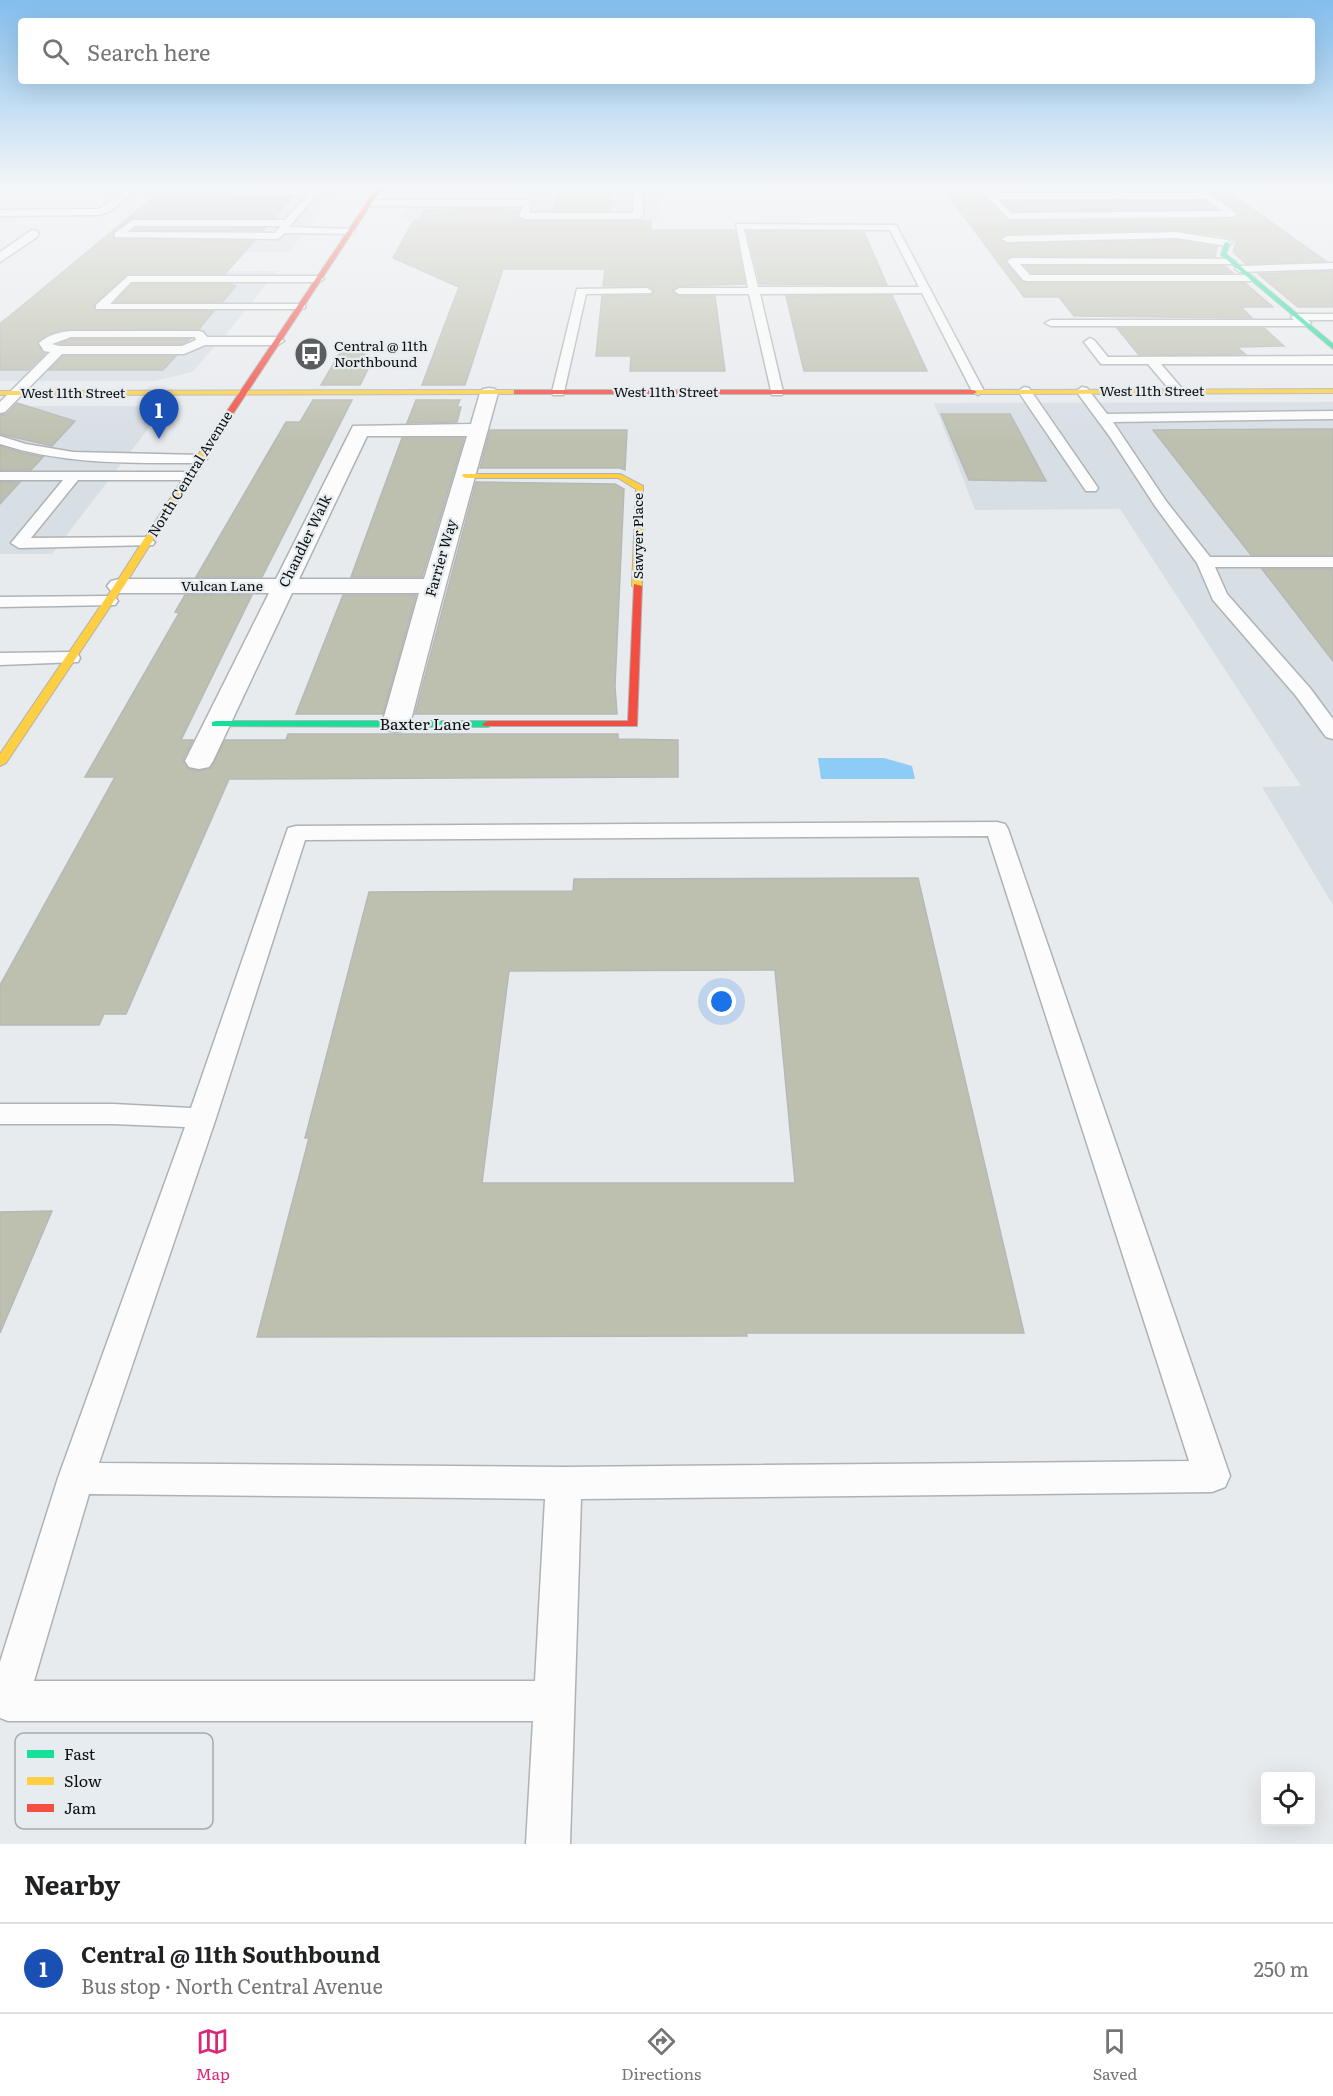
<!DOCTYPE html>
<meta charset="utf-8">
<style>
:root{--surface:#fff;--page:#f2f2f2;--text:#202124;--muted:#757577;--line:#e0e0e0;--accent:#db2777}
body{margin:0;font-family:Literata,serif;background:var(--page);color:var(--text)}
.controls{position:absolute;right:18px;bottom:18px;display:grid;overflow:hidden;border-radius:6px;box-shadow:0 6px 24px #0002}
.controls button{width:54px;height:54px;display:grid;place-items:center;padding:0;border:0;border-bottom:2px solid var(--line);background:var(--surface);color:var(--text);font:30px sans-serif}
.you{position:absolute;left:722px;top:1002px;width:21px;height:21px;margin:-15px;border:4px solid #fff;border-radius:50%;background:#1a73e8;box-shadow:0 0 0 9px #1a73e833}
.badge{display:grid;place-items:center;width:39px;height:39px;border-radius:50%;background:var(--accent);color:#fff;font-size:20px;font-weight:700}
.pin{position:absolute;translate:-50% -50px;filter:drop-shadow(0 2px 3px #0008)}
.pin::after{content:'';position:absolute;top:32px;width:21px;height:18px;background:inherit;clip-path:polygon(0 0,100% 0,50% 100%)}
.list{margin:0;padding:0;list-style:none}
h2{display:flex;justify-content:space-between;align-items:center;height:78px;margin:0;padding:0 24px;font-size:26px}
h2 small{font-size:20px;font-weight:400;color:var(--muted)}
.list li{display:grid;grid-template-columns:39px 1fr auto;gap:18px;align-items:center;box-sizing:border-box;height:90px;padding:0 24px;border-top:2px solid var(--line)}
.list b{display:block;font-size:22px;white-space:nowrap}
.list p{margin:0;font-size:20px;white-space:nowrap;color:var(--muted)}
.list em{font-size:20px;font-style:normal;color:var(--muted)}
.icon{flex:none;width:33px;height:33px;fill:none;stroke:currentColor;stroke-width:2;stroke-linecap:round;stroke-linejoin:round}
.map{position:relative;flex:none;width:1333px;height:1844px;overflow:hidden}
.search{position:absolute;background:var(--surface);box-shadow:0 6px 24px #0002;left:18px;right:18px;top:18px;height:66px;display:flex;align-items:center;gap:15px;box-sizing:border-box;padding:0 21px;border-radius:6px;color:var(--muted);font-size:22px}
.sheet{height:168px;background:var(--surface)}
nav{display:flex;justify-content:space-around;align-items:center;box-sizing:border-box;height:84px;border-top:2px solid var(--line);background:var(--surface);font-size:16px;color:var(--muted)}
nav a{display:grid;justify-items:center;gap:3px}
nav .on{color:var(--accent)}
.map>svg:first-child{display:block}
.built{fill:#d7dee4}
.water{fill:#8cccf5}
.building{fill:#bdc0af;stroke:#b6b8b8;stroke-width:1.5;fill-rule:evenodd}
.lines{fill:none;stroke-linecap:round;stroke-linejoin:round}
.lane-casing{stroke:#afb2b4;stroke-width:3}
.street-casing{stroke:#afb2b4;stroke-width:3}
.fast-casing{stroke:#afb2b4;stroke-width:2}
.slow-casing{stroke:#afb2b4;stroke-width:2}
.jam-casing{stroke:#afb2b4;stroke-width:2}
.lane{fill:#fcfcfc;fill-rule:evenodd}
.street{fill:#fcfcfc;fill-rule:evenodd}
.fast{fill:#16e098;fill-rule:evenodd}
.slow{fill:#ffcf43;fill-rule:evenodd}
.jam{fill:#f24e42;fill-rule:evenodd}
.labels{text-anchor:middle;stroke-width:4.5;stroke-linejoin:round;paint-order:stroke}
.far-poi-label{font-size:14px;fill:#0e1011;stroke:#e6ecf0;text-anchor:start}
.far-street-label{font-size:14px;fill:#0e1011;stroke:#e6ecf0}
.street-label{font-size:16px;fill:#0e1011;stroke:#e6ecf0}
.key{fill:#e6ecf0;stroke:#a5aaad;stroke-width:1.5}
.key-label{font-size:16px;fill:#0e1011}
</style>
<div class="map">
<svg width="1333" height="1844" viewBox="0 0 1333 1844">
<rect width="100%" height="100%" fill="#e8ebee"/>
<!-- built -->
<g class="built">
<polygon points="166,186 341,186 289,252 84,253"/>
<polygon points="416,186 659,186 660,218 400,219"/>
<polygon points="108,270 277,271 228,332 192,372 154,381 0,381 0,321 4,318 54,317"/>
<polygon points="1333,402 1333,905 1262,787 1301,786 1120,509 975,510 934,403"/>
<polygon points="0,406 142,406 161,412 52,554 0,554"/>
</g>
<!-- water -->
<polygon class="water" points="818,758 884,758 912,766 915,779 821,779"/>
<!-- building -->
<g class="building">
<polygon points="612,186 610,211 532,211 554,210 559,187"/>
<polygon points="1135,186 1188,186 1192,191 1124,190 1139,190"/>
<polygon points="1204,186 1220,186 1326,261 1246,264 1233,252 1236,242 1228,237 1176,230 1007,234 1001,237 1001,241 1007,244 1176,240 1217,247 1215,257 1012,256 1005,261 1021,281 1027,283 1245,283 1273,307 1241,307 1252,318 1074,316 1059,297 1024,297 944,190 978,190 1009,221 1232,219 1238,216 1238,212"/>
<polygon points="155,196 292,197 274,218 133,218 114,231 113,237 115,239 254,241 225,274 128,274 94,305 96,311 214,311 199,329 62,330 49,334 38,341 42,352 45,354 28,370 0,370 0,324"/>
<polygon points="1003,201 1205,201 1216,209 1012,211"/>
<polygon points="489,208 519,210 517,217 524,221 651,220 651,230 735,230 745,284 679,286 672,290 679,296 715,296 725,371 630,371 631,356 596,356 602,296 651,295 654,290 648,286 603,286 605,269 503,269 465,385 422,385 459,287 393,258 414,220 419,220 425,210"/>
<polygon points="136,228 265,228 263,231 134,230"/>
<polygon points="747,231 864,232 887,285 760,284"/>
<polygon points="1025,266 1225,266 1233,273 1031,273"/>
<polygon points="1333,271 1333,307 1298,307 1258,274"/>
<polygon points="132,284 229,284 236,286 222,302 115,302"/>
<polygon points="892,295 927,371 804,371 786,296"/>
<polygon points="1117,328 1264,328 1284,346 1237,347 1245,354 1139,355"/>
<polygon points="71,339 190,339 182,344 59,344"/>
<polygon points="345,344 373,359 360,385 321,385"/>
<polygon points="63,356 176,356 163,370 49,370"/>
<polygon points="313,400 352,400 262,577 196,577 286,422 300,422"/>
<polygon points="416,400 460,400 457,407 461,407 457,422 407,423"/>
<polygon points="17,403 75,421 52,446 0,434 0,415 7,414"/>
<polygon points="941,414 1010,414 1046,481 969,480"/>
<polygon points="1333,429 1333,555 1251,555 1153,430"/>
<polygon points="490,430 627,430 625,470 620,468 480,468"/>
<polygon points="402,438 464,438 422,577 351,577"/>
<polygon points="0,446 24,453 43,457 31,470 0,470"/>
<polygon points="0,482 20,482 0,504"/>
<polygon points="476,482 615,484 624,489 615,686 617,714 415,714"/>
<polygon points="1262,569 1333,569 1333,661"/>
<polygon points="185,595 252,595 181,740 193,740 183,760 189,769 199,771 211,768 225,740 286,740 288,734 618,734 618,739 678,740 678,777 229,779 126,1014 104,1014 99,1025 0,1025 0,985 115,777 85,777 179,613 175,612"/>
<polygon points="343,595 416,595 383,714 296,714"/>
<path d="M 918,878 L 1024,1333 L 746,1333 L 747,1336 L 257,1337 L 309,1138 L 305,1138 L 369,892 L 573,891 L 574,879 ZM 775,970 L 795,1183 L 482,1183 L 509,971 Z"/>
<polygon points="52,1211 0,1333 0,1212"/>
</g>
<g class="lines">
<defs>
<g id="lane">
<polygon points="130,186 140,186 112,210 100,215 0,216 0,210 99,209"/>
<path d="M 173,186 L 183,186 L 180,189 L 312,189 L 315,186 L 384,188 L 380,191 L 320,191 L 289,227 L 354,229 L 354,233 L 351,234 L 285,233 L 278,239 L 115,237 L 115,233 L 133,220 L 285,220 L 308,195 L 168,194 L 168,190 ZM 135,226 L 281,226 L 275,233 L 127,232 Z"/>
<polygon points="634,186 642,186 643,216 638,219 524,219 519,216 523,206 370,206 366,203 370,200 528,200 532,203 529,213 633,213"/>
<path d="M 977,186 L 986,186 L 993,193 L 1114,193 L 1107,186 L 1115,186 L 1124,193 L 1199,193 L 1190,186 L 1200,186 L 1237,214 L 1232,217 L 1009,219 ZM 998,199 L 1206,199 L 1223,211 L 1011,213 Z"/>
<path d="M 736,224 L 896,225 L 984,391 L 978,395 L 972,391 L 922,293 L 760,294 L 783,392 L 782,395 L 772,395 L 749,294 L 679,294 L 674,291 L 679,288 L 748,288 ZM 744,229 L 890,230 L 919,287 L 758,287 Z"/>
<polygon points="1176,232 1227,240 1232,243 1227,246 1176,238 1007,242 1002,239 1007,236"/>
<polygon points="1012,258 1231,259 1236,262 1235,264 1020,264 1030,275 1250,275 1255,278 1250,281 1027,281 1023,280 1007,261"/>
<polygon points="1333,263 1333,269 1240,272 1235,269 1240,266"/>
<polygon points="128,276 319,276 324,279 319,282 131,282 110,304 305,304 305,308 301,309 96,309 96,305"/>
<polygon points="647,288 652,291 651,293 586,294 564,392 563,395 553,395 552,392 577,289"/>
<polygon points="1297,314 1333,314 1333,320 1308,320 1311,323 1305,326 1051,326 1045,323 1051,320 1294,320 1291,317"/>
<path d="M 71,331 L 199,331 L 203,332 L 207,337 L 278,337 L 284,341 L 278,345 L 205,345 L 184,354 L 62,354 L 5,412 L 0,413 L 0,402 L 50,352 L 44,351 L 39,343 C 48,335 59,332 71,331 ZM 71,337 L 195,337 L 196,340 L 182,346 L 59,346 L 52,344 Z"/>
<polygon points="1090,338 1094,340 1108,357 1333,356 1333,364 1161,364 1185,392 1179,396 1174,395 1148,364 1101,364 1084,342"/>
<polygon points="1024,387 1029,388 1096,485 1098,488 1096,491 1086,491 1018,391"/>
<polygon points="1082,387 1087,388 1107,414 1333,411 1333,419 1113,422 1166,501 1210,557 1333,557 1333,567 1215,567 1227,594 1310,688 1333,719 1333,739 1326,737 1296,696 1213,600 1197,563 1155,506 1110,437 1076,391"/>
<path d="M 0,436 L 26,444 L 73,452 L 200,455 L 207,459 L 200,463 C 132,463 65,465 0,444 Z"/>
<polygon points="0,472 189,472 196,476 189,480 78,480 31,538 147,537 155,542 153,545 19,548 11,543 63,480 0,480"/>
<polygon points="109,596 115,597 118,601 115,605 0,607 0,597"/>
<polygon points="71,652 78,654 80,658 78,662 0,665 0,653"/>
<path d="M 997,822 L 1005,824 L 1008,829 L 1230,1476 L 1225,1487 L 1212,1492 L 581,1499 L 570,1844 L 526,1844 L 533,1721 L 8,1721 L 0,1718 L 0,1662 L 58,1478 L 185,1127 L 113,1124 L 0,1124 L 0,1104 L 113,1104 L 191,1108 L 288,828 L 296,826 ZM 988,836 L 1189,1461 L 564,1467 L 99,1463 L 216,1118 L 305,840 ZM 89,1494 L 545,1499 L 535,1681 L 34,1681 Z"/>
</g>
<g id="street">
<polygon points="32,230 37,231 39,234 37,237 0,262 0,252"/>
<path d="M 489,388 L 495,389 L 498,393 C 468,501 438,613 410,724 L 406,730 L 396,732 L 386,730 L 382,724 L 419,593 L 292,593 L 213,761 L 209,767 L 199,769 L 189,767 L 185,761 L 269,593 L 119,593 L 111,591 L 107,586 L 111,581 L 119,579 L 276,579 L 353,426 L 471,424 L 480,393 L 483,389 ZM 367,436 L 467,436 L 424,579 L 299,579 Z"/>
</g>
<g id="fast">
<polygon points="1225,242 1230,243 1226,254 1333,344 1333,349 1221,255"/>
<polygon points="216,721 488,721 494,724 488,727 212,726 212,722"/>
</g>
<g id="slow">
<polygon points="1333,389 1333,393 973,394 969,392 973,390"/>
<polygon points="520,390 520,394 517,394 0,395 0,391"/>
<polygon points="218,424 225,426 124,586 6,763 0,766 0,754 114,586"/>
<polygon points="463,474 620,474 643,486 642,586 637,589 632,586 636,489 618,478 466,478 462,476"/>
</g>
<g id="jam">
<polygon points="378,186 383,186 225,426 218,428 217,426"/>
<polygon points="514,390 973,390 977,392 973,394 514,394"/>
<polygon points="634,584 642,586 637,726 484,726 482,724 488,721 628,721"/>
</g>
</defs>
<!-- lane casing -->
<use href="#lane" class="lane-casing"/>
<!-- street casing -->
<use href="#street" class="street-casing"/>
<!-- fast casing -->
<use href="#fast" class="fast-casing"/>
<!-- slow casing -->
<use href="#slow" class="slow-casing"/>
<!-- jam casing -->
<use href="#jam" class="jam-casing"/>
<!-- lane -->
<use href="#lane" class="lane"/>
<!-- street -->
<use href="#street" class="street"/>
<!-- fast -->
<use href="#fast" class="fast"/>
<!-- slow -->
<use href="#slow" class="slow"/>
<!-- jam -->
<use href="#jam" class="jam"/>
</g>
<!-- sky -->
<linearGradient id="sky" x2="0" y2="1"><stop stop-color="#83beed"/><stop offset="0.42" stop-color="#f5f6f7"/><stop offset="1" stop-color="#f5f6f7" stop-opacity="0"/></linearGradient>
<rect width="1333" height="444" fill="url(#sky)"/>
<!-- icons -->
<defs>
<symbol id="bus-disc" viewBox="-11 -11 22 22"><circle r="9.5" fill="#5a5d5e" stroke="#e6ecf0"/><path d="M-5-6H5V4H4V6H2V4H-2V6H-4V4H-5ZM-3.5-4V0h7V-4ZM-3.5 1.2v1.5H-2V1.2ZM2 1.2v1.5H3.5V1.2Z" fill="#fff"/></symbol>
</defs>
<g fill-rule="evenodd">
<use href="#bus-disc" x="292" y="335" width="38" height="38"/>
</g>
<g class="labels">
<!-- far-poi labels -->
<g class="far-poi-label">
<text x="334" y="351">Central @ 11th<tspan x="334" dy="16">Northbound</tspan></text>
</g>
<!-- far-street labels -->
<g class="far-street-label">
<text x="1152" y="396">West 11th Street</text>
<text x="666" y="397">West 11th Street</text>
<text x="73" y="398">West 11th Street</text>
<text transform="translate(190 474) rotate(-58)" y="5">North Central Avenue</text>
<text transform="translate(638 536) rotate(-90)" y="5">Sawyer Place</text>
<text transform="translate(305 541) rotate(-64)" y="5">Chandler Walk</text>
<text transform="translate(441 558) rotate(-74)" y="5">Farrier Way</text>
<text x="222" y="591">Vulcan Lane</text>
</g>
<!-- street labels -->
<g class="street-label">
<text x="425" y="730">Baxter Lane</text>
</g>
</g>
<!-- legend -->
<rect x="15" y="1733" width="198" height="96" rx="9" class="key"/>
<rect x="27" y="1750" width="27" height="8" fill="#16e098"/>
<rect x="27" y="1777" width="27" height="8" fill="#ffcf43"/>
<rect x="27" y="1804" width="27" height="8" fill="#f24e42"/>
<g class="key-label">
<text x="64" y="1760">Fast</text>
<text x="64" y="1787">Slow</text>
<text x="64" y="1814">Jam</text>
</g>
</svg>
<div class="controls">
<button><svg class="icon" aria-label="locate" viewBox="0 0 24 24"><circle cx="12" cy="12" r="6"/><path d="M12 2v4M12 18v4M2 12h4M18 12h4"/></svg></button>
</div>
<div class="you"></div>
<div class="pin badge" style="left:159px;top:439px;background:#1a4fb4">1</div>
<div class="search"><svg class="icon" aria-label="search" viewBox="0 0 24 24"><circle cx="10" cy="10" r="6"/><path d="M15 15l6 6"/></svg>Search here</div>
</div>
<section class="sheet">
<h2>Nearby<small></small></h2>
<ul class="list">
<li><span class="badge" style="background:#1a4fb4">1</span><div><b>Central @ 11th Southbound</b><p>Bus stop · North Central Avenue</p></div><em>250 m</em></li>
</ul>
</section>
<nav>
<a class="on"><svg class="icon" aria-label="map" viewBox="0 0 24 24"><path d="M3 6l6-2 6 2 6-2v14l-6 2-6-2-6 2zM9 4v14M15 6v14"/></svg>Map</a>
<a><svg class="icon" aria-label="directions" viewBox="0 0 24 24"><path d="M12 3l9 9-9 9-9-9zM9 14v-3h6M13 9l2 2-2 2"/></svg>Directions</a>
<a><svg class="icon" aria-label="saved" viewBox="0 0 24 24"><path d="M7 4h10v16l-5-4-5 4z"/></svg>Saved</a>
</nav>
